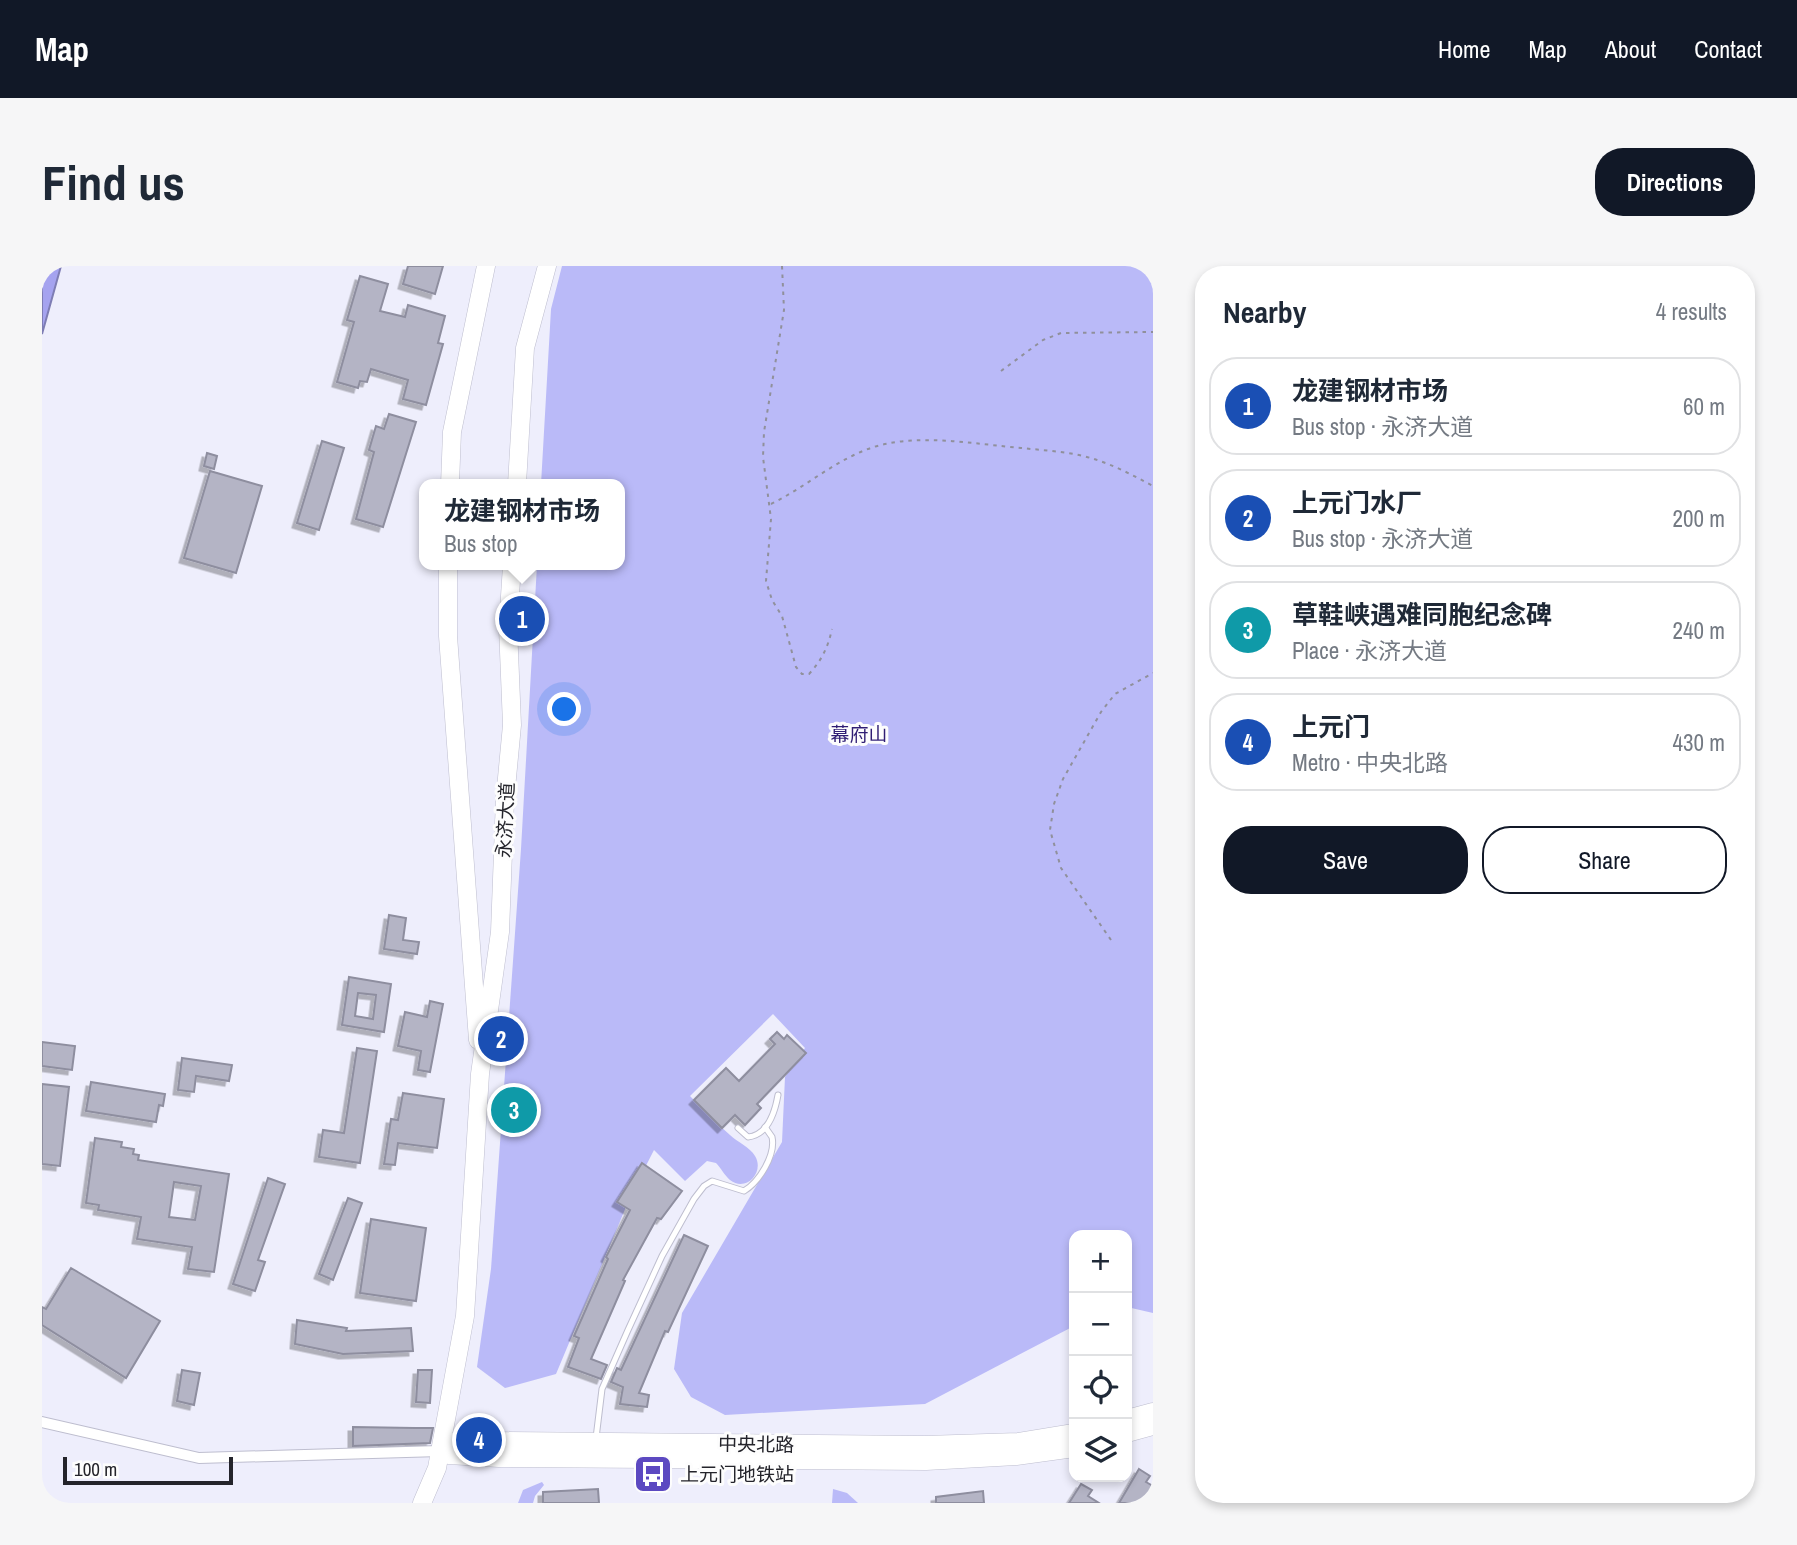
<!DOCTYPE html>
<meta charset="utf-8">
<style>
:root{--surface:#fff;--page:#f6f6f7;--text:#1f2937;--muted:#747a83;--line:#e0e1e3;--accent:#111827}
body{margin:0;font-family:"Archivo Narrow","Noto Sans SC",sans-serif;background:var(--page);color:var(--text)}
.controls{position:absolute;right:21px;bottom:21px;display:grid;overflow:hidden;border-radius:14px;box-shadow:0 4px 10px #0003}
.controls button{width:63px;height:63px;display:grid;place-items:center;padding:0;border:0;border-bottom:2px solid var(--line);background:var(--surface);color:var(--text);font:35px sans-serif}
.scale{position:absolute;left:21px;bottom:18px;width:170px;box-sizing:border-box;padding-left:7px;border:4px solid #24242b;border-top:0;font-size:19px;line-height:24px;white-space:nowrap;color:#24242b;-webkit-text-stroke:5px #fdfdfd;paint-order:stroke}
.you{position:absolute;left:523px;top:444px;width:24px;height:24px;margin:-18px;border:5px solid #fff;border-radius:50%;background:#1a73e8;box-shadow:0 0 0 10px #1a73e833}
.badge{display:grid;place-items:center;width:46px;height:46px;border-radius:50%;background:var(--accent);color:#fff;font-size:23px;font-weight:700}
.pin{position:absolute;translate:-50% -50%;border:4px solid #fff;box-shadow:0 2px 7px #0006}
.popup{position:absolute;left:377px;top:213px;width:206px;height:91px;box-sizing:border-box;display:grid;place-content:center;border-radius:14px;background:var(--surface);filter:drop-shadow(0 2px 5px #0005);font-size:23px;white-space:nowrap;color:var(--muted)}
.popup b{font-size:26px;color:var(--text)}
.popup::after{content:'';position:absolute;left:50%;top:100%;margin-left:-14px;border:14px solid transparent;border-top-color:var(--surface)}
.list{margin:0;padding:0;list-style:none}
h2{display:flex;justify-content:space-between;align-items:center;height:91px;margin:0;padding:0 28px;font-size:30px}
h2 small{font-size:23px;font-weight:400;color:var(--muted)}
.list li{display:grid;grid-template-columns:46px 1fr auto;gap:21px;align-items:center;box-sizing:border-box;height:98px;margin:0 14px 14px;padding:0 14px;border:2px solid var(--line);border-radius:28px}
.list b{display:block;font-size:26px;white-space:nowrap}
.list p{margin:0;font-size:23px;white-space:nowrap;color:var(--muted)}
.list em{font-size:23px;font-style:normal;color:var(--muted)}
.actions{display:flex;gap:14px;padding:21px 28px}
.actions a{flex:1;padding:16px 0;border:2px solid var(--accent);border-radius:28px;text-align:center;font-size:24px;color:var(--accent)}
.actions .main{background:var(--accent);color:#fff}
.icon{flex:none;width:38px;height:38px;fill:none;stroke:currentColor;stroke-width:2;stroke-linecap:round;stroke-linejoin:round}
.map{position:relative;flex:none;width:1111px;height:1237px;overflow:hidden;border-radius:28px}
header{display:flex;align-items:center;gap:42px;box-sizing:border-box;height:98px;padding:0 35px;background:var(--accent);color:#fff}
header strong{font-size:33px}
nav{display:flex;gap:38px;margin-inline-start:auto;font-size:24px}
.intro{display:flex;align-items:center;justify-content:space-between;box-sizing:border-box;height:168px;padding:0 42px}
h1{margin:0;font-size:49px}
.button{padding:18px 32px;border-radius:28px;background:var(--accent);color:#fff;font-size:24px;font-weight:700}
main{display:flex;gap:42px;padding:0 42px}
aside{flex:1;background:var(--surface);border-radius:28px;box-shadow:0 4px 10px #0003}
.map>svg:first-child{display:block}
.green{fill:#babaf8}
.water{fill:#a5a3ef;stroke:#7e7db4;stroke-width:2}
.building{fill:#b4b4c5;stroke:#8e8e9f;stroke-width:2;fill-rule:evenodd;filter:url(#shadow)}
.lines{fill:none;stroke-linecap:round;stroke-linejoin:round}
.lane-casing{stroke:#bebecf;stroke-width:7}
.street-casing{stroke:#bebecf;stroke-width:12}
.primary-casing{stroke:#bebecf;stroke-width:19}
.path{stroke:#90909b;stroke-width:2;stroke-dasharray:3.5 5;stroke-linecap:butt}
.lane{stroke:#fff;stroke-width:5}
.street{stroke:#fff;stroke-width:10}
.primary{stroke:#fff;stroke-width:18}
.labels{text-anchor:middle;stroke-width:6;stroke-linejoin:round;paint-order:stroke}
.park-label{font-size:19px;fill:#301e74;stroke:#fdfdfd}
.street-label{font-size:19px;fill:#24242b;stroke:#fdfdfd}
.poi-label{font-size:19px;fill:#24242b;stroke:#fdfdfd;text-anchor:start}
</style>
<header>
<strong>Map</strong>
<nav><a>Home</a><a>Map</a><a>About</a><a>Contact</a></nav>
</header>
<div class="intro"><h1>Find us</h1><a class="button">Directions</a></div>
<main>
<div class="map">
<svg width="1111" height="1237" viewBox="0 0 1111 1237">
<defs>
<filter id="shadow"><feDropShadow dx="-4.5" dy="4.5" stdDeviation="0" flood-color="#0004"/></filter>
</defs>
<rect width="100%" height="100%" fill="#eeeefc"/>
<!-- green -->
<g class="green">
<path d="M 520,0 L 1111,0 L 1111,1047 L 1085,1041 L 1085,969 L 1032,969 L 1032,1060 L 883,1138 L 683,1149 L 649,1131 L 632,1103 L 640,1047 L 740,876 L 743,811 L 763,782 L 731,748 L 648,830 C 661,843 674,857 688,869 C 695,876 708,881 713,890 C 723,906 704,927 688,914 C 683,910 679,902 674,897 L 665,895 L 643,915 L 612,884 L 589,929 L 514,1108 L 463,1122 L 435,1101 L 449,1003 L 479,583 L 495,299 L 578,299 L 578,218 L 499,218 L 509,43 Z"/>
<polygon points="500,1216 502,1219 493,1230 491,1237 476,1237 481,1224"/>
<polygon points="791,1223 805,1227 816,1237 790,1237"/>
</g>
<!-- water -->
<polygon class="water" points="0,0 19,0 0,68"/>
<!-- building -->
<g class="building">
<polygon points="366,0 401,0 393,28 361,18"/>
<polygon points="318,10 346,18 338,45 363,51 366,39 403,50 396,77 401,78 384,139 361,133 366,114 329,103 325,116 318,115 316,122 295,116 312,56 305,54"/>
<polygon points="347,148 374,156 341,261 314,253 332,186 327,184 334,160 342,163"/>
<polygon points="280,175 302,182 277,264 255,257"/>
<polygon points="165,187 175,190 172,203 162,200"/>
<polygon points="168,205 220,220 194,307 142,292"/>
<polygon points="347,649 364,652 361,674 377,676 375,688 342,683"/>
<path d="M 307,711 L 349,718 L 342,766 L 300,759 ZM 316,727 L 334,729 L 331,753 L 313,750 Z"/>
<polygon points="388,735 401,738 388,806 376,804 379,785 356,780 363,746 385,751"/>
<polygon points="735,766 742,773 745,769 764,787 715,838 719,842 703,859 693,849 680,862 652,834 684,802 697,815 733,778 728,773"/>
<polygon points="0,776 33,780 30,804 0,800"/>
<polygon points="315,782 335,785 318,897 277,891 281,864 302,867"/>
<polygon points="140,792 190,799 187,815 154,810 152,826 136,824"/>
<polygon points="49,816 123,828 121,840 117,839 114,856 44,845"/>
<polygon points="0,818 27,821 18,900 0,898"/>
<polygon points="361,827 402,833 395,882 356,877 353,899 342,898 349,853 356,854"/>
<path d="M 53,872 L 80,876 L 79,881 L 92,883 L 91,888 L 97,889 L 96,894 L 187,908 L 172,1006 L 146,1003 L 150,981 L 95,973 L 99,951 L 56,944 L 57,939 L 44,937 ZM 132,916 L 159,920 L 153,954 L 127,951 Z"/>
<polygon points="600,897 640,925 619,953 615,952 581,1014 583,1015 549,1093 565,1099 559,1113 526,1101 537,1072 532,1070 566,993 564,991 588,944 575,936"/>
<polygon points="226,912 243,918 216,994 223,996 213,1025 191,1018"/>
<polygon points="306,932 320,937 291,1014 277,1008"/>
<polygon points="329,953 384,962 374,1035 318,1027"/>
<polygon points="642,969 666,980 626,1066 623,1065 597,1127 607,1129 605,1141 578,1138 581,1121 569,1116 575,1102 579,1104"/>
<polygon points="29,1002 118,1055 84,1112 0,1059 0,1041 4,1043"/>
<polygon points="255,1054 305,1062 304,1065 369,1062 371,1085 301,1088 253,1078"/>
<polygon points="140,1104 158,1107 152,1139 135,1135"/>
<polygon points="376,1104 390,1104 388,1137 374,1136"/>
<polygon points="311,1161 373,1162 391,1162 388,1177 311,1180"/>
<polygon points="1097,1203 1108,1210 1104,1216 1111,1220 1111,1233 1108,1237 1077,1237"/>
<polygon points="1039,1218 1050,1224 1046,1230 1057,1237 1027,1237"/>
<polygon points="556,1223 557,1237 501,1237 501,1226"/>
<polygon points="941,1225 942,1237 894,1237 894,1231"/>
</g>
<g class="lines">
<defs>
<g id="lane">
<path d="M 696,862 L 706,871 C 726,869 733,846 736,829"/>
<path d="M 554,1172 L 560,1123 L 586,1064 L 620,990 L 652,933 L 662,920 L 670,915 L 702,925 C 717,916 734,889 730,871 L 723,861"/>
</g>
<polyline id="street" points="0,1156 157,1192 398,1185"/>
<g id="primary">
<polyline points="408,218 410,166 444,0"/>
<polyline points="475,218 483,82 505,0"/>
<polyline points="406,299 406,370 436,774"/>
<polyline points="1085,1153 1111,1146"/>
<polyline points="1085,1167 1111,1160"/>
<polyline points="398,1185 409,1176 454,1175 883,1179 977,1176 1032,1167"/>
<polyline points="398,1185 407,1189 457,1192 884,1195 974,1190 1032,1182"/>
<polyline points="380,1237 395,1202 423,1050 438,808 458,666 463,533 470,459 466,361 470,299"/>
</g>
</defs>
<!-- lane casing -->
<use href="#lane" class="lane-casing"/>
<!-- street casing -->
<use href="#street" class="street-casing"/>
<!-- primary casing -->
<use href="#primary" class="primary-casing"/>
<!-- path -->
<g class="path">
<path d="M 740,0 L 742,44 L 722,166 L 721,191 L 729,253 L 724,315 L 730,334 L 740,350 L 754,401 L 760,408 L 767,408 C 780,394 786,381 790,363"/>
<polyline points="959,105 1001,74 1019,67 1111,66"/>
<path d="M 729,238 C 762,222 791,196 826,183 C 871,166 932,178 979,182 C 998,184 1018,185 1037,189 C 1064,195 1087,207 1111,220"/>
<polyline points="1069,674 1019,602 1008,564 1012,538 1021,513 1059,446 1073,428 1111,407"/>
</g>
<!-- lane -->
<use href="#lane" class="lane"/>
<!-- street -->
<use href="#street" class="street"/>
<!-- primary -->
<use href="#primary" class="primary"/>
</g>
<!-- icons -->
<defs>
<symbol id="bus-square" viewBox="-11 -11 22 22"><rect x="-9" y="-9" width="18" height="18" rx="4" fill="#5c49c1" stroke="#fdfdfd"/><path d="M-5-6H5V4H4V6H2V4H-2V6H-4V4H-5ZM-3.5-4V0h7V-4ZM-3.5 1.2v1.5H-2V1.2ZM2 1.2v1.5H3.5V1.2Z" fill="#fff"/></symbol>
</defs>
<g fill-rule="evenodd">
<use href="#bus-square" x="589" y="1186" width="44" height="44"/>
</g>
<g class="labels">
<!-- park labels -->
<g class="park-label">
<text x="817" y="475">幕府山</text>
</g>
<!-- street labels -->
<g class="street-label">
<text transform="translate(463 554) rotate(-87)" y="7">永济大道</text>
<text transform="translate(714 1178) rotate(1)" y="7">中央北路</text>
</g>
<!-- poi labels -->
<g class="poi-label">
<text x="638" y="1215">上元门地铁站</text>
</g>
</g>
</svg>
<div class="controls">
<button>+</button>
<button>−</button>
<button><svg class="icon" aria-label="locate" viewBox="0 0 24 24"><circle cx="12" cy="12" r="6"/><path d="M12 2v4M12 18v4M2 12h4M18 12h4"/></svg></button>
<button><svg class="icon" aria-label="layers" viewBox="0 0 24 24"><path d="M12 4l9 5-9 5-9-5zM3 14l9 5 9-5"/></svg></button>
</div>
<div class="scale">100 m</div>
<div class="you"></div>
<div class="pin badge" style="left:480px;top:353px;background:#1a4fb4">1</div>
<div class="popup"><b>龙建钢材市场</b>Bus stop</div>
<div class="pin badge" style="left:459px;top:773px;background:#1a4fb4">2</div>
<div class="pin badge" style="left:472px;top:844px;background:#0f9aa8">3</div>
<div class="pin badge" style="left:437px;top:1174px;background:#1a4fb4">4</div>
</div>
<aside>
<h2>Nearby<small>4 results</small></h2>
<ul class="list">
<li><span class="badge" style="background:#1a4fb4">1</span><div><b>龙建钢材市场</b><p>Bus stop · 永济大道</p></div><em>60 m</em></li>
<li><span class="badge" style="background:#1a4fb4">2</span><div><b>上元门水厂</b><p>Bus stop · 永济大道</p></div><em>200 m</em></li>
<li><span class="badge" style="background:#0f9aa8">3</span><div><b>草鞋峡遇难同胞纪念碑</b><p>Place · 永济大道</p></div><em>240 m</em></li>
<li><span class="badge" style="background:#1a4fb4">4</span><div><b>上元门</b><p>Metro · 中央北路</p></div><em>430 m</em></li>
</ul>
<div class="actions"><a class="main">Save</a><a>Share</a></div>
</aside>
</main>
